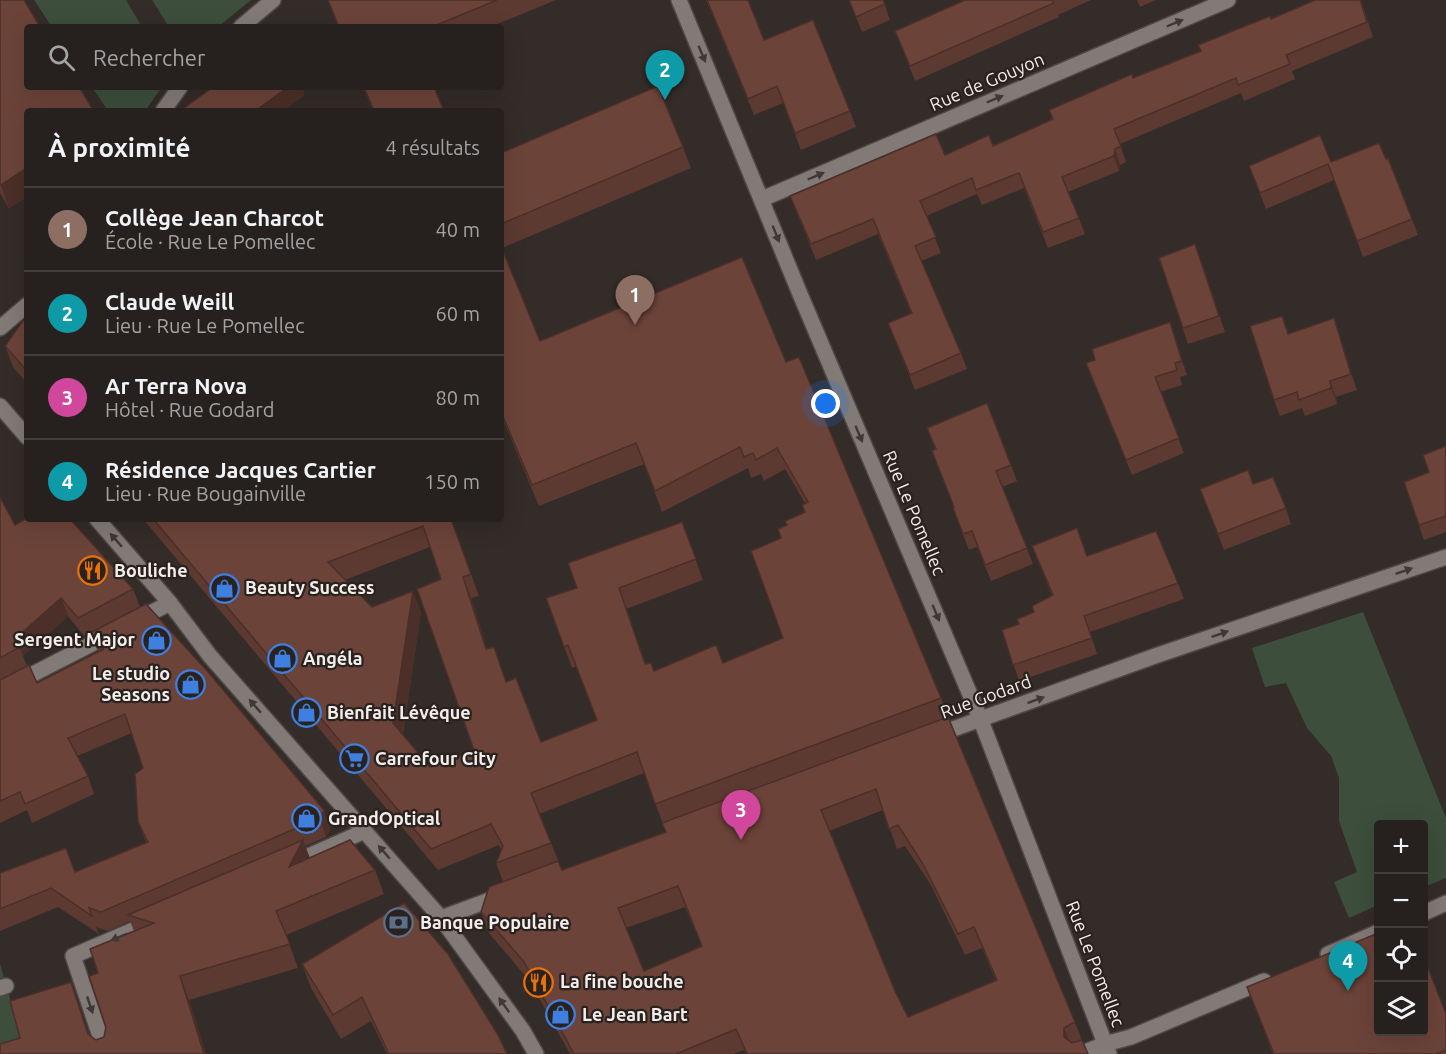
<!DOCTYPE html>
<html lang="fr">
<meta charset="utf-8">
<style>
:root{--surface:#26211f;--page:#322e2c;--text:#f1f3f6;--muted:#a4a3a4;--line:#423e3d;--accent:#bca9f5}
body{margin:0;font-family:Ubuntu,sans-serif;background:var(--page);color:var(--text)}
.controls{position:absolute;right:18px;bottom:18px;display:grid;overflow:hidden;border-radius:6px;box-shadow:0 6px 24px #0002}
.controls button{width:54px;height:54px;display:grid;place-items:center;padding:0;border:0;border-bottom:2px solid var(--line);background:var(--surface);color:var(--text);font:30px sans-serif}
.you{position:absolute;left:826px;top:404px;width:21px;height:21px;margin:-15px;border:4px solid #fff;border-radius:50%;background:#1a73e8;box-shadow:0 0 0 9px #1a73e833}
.badge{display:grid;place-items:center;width:39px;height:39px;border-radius:50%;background:var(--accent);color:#fff;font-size:20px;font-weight:700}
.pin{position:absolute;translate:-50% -50px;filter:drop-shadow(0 2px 3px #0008)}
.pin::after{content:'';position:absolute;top:32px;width:21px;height:18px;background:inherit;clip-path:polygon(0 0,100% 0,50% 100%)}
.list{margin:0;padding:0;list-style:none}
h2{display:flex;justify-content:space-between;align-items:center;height:78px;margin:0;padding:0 24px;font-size:26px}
h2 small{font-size:20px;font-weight:400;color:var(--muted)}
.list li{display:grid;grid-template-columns:39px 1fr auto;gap:18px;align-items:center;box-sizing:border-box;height:84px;padding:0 24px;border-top:2px solid var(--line)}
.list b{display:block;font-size:22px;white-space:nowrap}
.list p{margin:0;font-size:20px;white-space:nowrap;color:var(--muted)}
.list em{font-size:20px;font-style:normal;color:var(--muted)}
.icon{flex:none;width:33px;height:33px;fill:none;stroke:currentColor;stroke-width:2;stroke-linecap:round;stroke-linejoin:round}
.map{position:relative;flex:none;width:1446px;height:1054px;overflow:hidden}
.search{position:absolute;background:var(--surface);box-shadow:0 6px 24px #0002;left:24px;top:24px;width:480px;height:66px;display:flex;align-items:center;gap:15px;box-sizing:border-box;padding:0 21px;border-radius:6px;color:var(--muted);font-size:22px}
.panel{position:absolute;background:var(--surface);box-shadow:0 6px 24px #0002;left:24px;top:108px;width:480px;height:414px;border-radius:6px}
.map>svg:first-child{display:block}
.green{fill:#3d4e3c}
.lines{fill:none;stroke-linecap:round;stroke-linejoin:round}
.minor-casing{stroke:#4e4846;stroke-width:18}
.minor{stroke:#827a77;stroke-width:15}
.wall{fill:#5c3a31;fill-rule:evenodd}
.shaded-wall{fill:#4b2f28}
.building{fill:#6b4339;stroke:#4b2f28;stroke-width:1.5;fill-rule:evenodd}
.oneway{fill:#3f3835}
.labels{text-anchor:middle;stroke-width:4.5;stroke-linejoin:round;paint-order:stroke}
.street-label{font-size:18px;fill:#f3eeec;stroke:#29221f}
.poi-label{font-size:18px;font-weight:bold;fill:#f3eeec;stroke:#29221f;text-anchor:start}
</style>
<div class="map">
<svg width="1446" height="1054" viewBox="0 0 1446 1054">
<rect width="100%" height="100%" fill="#332c29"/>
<!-- green -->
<g class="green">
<polygon points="34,0 126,0 142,27 52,27"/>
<polygon points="152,0 251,0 218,27 169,27"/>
<polygon points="92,87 162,87 145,111 108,111"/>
<polygon points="1363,612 1446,818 1446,878 1424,887 1424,824 1378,824 1378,905 1349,918 1334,882 1357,872 1339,821 1339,778 1331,756 1307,728 1286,683 1265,687 1252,648"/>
<polygon points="0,964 26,1054 0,1054"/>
</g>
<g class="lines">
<defs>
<g id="minor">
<polyline points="679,0 800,294 980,718 1109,1054"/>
<polyline points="241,27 273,0"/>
<polyline points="163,111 180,87"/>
<polyline points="762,199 1228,0"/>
<polyline points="0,328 27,305"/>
<polyline points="0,406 27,437"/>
<polyline points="97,519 170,603 210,656 441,918 523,1031 536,1054"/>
<polyline points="135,621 170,603"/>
<polyline points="0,691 111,634"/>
<polyline points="934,736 1155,656 1446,557"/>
<polyline points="290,864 365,831"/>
<polyline points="1424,913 1446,903"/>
<polyline points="441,918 503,895"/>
<polyline points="1328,954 1378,932"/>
<polyline points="0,988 6,986"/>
<polyline points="106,1054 73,956 152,922"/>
<polyline points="1080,1054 1105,1044 1131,1037 1264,981"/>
</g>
</defs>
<!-- minor casing -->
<use href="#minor" class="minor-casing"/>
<!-- minor -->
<use href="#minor" class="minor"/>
</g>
<!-- wall -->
<g class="wall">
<polygon points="0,0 27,111 27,197 9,208 0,193"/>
<polygon points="328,0 556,0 490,27 338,27"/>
<polygon points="706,0 748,0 764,40 850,111 856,127 801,150 783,103 754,115"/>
<polygon points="849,0 883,0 890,20 862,32"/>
<polygon points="965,0 1091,0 1058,15 1059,17 915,81 895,31"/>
<polygon points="1137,0 1156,0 1140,7"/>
<polygon points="1315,0 1361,0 1373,37 1292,71 1295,79 1244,101 1241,93 1120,144 1126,162 1120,165 1119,171 1068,192 1085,234 1048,248 1024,188 982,205 977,194 926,216 941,253 921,261 961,353 967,369 915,390 888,323 911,313 878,234 816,260 790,196 945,155 993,145 1052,120 1049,110 1200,51"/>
<polygon points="363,87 434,87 444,111 373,111"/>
<path d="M 683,147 L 691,168 L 502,248 L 540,341 L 786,362 L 941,698 L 948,717 L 1088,1054 L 746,1054 L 744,1050 L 733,1054 L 570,1054 L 531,983 L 489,933 L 481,912 L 503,882 L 496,863 L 501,850 L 499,845 L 438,870 L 143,519 L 451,519 L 479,596 L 471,598 L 487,649 L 541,742 L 597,720 L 576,666 L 572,668 L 546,598 L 577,588 L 682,522 L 703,580 L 626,609 L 646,664 L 654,671 L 723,663 L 783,638 L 781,538 L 786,525 L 804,512 L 802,505 L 805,503 L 785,469 L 764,481 L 761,474 L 751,478 L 748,468 L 662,512 L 644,464 L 539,506 L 501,415 L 501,153 ZM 430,547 L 441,579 L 474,750 L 430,767 L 403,734 L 421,612 L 372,607 L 345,580 ZM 644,773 L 666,832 L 562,870 L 539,814 ZM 883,810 L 897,849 L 905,846 L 931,885 L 965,955 L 982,948 L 996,981 L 908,1017 L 895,991 L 829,831 ZM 685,907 L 702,946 L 644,971 L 626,928 Z"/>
<polygon points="1331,162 1412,219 1418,235 1363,257 1334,180 1266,209 1249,166"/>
<polygon points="1159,258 1201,260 1225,332 1188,344"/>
<polygon points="27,315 27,383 13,367 5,346"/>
<polygon points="1170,322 1187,375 1180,377 1182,385 1160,392 1184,453 1132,475 1086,363 1095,360"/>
<polygon points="1288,334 1339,334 1357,390 1336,397 1337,404 1305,416 1302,408 1280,416 1274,400"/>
<polygon points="927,428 1011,465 1017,481 1002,487 1033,564 991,581 977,547 969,550 953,508 954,508 932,451 935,449"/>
<polygon points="1446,446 1446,532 1424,540 1404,482 1429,472"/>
<polygon points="1253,484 1286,508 1291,524 1224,550 1200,489"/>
<path d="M 0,497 L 15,525 L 133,589 L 140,607 L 324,810 L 331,829 L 326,837 L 305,846 L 310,858 L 375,870 L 384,894 L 286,935 L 298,968 L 189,1000 L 206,1054 L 0,1054 L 20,1038 L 79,1006 L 89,1034 L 96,1040 L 104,1037 L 106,1027 L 98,973 L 134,931 L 130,921 L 108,931 L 96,927 L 99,934 L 58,907 L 0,931 L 0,873 L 75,872 L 146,842 L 138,822 L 143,768 L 132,733 L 77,756 L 88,776 L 94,794 L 32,823 L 27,810 L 0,823 ZM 68,616 L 84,636 L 91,633 L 98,652 L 37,683 L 27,666 L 23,656 Z"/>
<polygon points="1032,546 1087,556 1178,583 1184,599 1090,632 1097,654 1019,681 1002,630 1019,624 1034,612 1052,596"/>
<polygon points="302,964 507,1054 387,1054 371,1021 341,1039 311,988"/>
<polygon points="1247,987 1446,1014 1446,1054 1273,1054"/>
</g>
<!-- shaded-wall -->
<g class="shaded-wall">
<polygon points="288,87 302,87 305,95 283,111 255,111"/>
<polygon points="1115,149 1120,165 1119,171 1114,156"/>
<polygon points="27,168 27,197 9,208 1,185"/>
<polygon points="1334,318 1339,334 1357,390 1351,374"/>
<polygon points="1170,322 1175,336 1187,375 1182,361"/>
<polygon points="1330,381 1336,397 1337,404 1331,388"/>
<polygon points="463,577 471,598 494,670 486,649"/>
<polygon points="413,591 421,612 401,744 393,723"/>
<polygon points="61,598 68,616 23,656 16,638"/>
<polygon points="324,810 331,829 326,837 320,818"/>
<polygon points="303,840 312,864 289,867"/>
<polygon points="180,976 189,1000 206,1054 204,1054"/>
<polygon points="1064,1028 1072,1048 1064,1037"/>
</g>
<!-- building -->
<g class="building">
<polygon points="0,0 24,0 39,25 36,27 27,27 27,87 79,87 94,111 27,111 27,168 1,185 0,184"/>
<polygon points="328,0 497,0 432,27 339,27"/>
<polygon points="707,0 748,0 764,40 813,20 850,111 795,133 777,86 748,99"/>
<polygon points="849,0 883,0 885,4 856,17"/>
<polygon points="965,0 1052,0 1054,3 910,66 895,31"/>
<polygon points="1315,0 1360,0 1367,22 1286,55 1290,64 1238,85 1236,78 1114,129 1121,146 1115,149 1114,156 1062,177 1079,218 1043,232 1019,173 976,190 972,178 920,201 936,237 915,246 961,353 910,375 888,323 912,313 873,219 811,244 790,196 936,134 945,155 989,135 993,146 1053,119 1049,110 1132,74 1133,78 1201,51 1198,45 1270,16 1271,19"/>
<polygon points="658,86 683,147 501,224 501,153"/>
<polygon points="213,87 288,87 255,111 180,111"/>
<polygon points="364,87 434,87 444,111 374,111"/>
<polygon points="1320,135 1331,162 1379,143 1386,159 1388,158 1412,219 1357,241 1328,164 1260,193 1249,166"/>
<polygon points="1195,244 1219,316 1183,328 1159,258"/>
<path d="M 501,246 L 540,341 L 742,257 L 786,362 L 799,357 L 941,698 L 655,804 L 637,752 L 531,793 L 551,843 L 496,863 L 503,846 L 491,824 L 431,849 L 153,519 L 451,519 L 471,574 L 463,577 L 486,649 L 494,647 L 506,682 L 516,678 L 541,742 L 597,720 L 568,645 L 564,647 L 546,598 L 577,588 L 568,563 L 682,522 L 696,559 L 619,588 L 645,664 L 651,663 L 654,671 L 716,645 L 723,663 L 783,638 L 751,551 L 781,538 L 778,529 L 787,525 L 785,521 L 805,512 L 802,505 L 808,502 L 777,448 L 756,460 L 753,453 L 744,457 L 740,447 L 655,491 L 636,443 L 532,485 L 501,412 ZM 423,526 L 441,579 L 417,589 L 474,750 L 430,767 L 393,723 L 413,591 L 372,607 L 328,562 Z"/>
<polygon points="27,315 27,371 5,346"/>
<polygon points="1282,316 1288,334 1334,318 1351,374 1330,381 1331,388 1299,400 1297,392 1274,400 1250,326"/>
<polygon points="1170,322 1182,361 1175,363 1177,370 1155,377 1179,438 1126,460 1086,363 1095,360 1092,349"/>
<polygon points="987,403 1011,465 996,471 1027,548 985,565 972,531 963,534 953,508 954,507 932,451 936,449 927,428"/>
<polygon points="1446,446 1446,516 1419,525 1404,482 1429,472 1423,455"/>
<polygon points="1248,470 1253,484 1273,477 1286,508 1218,534 1200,489"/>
<polygon points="0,497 15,525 27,518 27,519 70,519 133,589 78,618 61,598 16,638 20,647 0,658"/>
<polygon points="1077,528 1087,556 1156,531 1178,583 1084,616 1092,638 1013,665 1002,630 1019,624 1017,619 1034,612 1032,606 1053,595 1032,546"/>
<polygon points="146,604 209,673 324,810 320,818 101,912 89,908 92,916 51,888 0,909 0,873 66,848 75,872 148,842 138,822 135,774 143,768 125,714 68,738 88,776 25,804 20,792 0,801 0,680 29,665 37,683 104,649 90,633"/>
<path d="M 948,717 L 1075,1022 L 1064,1028 L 1064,1037 L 1072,1043 L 1082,1040 L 1088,1054 L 747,1054 L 736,1029 L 676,1054 L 574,1054 L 524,962 L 481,912 L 489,887 L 558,861 L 562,870 L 666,832 L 662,823 ZM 876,789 L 889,829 L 898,825 L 923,864 L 958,934 L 974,927 L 997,980 L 908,1017 L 895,991 L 821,810 ZM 678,886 L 702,946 L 644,971 L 618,908 Z"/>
<polygon points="303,840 289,867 350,840 375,870 276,911 290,944 180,976 204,1054 0,1054 0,1044 20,1038 10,1001 71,982 88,1034 96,1040 104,1037 106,1027 89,976 98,973 90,949 154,923 128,915"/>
<polygon points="404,903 448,954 498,1035 507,1054 389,1054 362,997 333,1015 302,964"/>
<polygon points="1378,933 1378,1032 1424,1032 1424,957 1446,1014 1446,1050 1436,1054 1274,1054 1247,987"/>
</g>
<!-- one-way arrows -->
<defs><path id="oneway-solid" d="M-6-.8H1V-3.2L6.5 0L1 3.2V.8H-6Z" transform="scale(1.5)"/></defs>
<g class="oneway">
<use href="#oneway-solid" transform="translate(1175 23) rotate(-23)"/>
<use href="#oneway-solid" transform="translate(702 54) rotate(67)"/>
<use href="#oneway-solid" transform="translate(995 99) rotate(-23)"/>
<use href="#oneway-solid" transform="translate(816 176) rotate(-23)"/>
<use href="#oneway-solid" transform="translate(776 234) rotate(68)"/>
<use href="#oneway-solid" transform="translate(859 434) rotate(67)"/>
<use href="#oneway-solid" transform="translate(116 540) rotate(-131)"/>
<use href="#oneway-solid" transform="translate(1404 571) rotate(-19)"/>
<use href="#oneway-solid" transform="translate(936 613) rotate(67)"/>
<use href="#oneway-solid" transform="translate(1220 634) rotate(-19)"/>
<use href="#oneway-solid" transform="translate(1036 700) rotate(-20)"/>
<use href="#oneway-solid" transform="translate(255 706) rotate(-131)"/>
<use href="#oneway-solid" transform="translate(384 852) rotate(-131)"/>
<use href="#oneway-solid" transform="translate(119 937) rotate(157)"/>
<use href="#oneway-solid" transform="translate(90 1005) rotate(71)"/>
<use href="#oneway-solid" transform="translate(504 1005) rotate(-126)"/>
</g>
<!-- icons -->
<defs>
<symbol id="restaurant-ring" viewBox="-11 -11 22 22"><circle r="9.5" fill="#29221f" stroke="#e8710a" stroke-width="1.5"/><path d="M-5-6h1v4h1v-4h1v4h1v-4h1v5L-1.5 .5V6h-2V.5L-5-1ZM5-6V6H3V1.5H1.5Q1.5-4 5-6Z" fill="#e8710a"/></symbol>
<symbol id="shop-ring" viewBox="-11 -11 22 22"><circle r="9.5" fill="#29221f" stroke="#3f7fe0" stroke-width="1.5"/><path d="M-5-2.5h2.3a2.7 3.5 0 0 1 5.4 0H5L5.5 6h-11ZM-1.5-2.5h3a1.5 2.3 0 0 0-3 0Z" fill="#3f7fe0"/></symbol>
<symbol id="supermarket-ring" viewBox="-11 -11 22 22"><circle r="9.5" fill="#29221f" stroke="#3f7fe0" stroke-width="1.5"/><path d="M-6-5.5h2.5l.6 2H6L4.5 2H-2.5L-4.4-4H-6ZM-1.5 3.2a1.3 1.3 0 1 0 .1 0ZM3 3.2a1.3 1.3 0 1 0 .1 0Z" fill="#3f7fe0"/></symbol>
<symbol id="bank-ring" viewBox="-11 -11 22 22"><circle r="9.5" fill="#29221f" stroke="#5c6f8a" stroke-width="1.5"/><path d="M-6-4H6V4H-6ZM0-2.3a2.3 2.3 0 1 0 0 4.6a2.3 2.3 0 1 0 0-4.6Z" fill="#5c6f8a"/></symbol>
</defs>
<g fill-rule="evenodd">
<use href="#restaurant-ring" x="76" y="554" width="33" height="33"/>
<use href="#shop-ring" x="208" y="572" width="33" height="33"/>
<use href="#shop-ring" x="140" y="624" width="33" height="33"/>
<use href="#shop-ring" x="266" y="642" width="33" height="33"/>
<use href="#shop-ring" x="174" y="668" width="33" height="33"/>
<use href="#shop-ring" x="290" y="696" width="33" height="33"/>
<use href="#supermarket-ring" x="338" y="742" width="33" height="33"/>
<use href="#shop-ring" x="290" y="802" width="33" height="33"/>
<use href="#bank-ring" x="382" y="906" width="33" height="33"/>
<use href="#restaurant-ring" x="522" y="966" width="33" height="33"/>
<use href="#shop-ring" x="544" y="998" width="33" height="33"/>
</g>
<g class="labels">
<!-- street labels -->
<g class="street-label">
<text transform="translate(987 82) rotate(-23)" y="6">Rue de Gouyon</text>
<text transform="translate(914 513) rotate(67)" y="6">Rue Le Pomellec</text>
<text transform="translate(986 697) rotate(-20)" y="6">Rue Godard</text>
<text transform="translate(1095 964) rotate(69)" y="6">Rue Le Pomellec</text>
</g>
<!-- poi labels -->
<g class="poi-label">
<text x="114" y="577">Bouliche</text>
<text x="245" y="594">Beauty Success</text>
<text x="135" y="646" text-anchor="end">Sergent Major</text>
<text x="303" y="665">Angéla</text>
<text x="170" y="680" text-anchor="end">Le studio<tspan x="170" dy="21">Seasons</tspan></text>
<text x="327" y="719">Bienfait Lévêque</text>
<text x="375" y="765">Carrefour City</text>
<text x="328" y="825">GrandOptical</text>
<text x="420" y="929">Banque Populaire</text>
<text x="560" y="988">La fine bouche</text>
<text x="582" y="1021">Le Jean Bart</text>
</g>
</g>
</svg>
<div class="controls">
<button>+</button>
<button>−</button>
<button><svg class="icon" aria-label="locate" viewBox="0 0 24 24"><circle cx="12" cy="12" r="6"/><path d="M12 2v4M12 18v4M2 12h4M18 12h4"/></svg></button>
<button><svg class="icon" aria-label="layers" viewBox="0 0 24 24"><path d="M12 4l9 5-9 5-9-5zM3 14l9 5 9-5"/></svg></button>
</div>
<div class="you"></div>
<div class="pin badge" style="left:635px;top:325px;background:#8d6e63">1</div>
<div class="pin badge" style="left:665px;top:100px;background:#0f9aa8">2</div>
<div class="pin badge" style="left:741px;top:840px;background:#d1479c">3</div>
<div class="pin badge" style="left:1348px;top:991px;background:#0f9aa8">4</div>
<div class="search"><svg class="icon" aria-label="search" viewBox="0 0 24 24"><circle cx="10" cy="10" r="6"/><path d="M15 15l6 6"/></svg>Rechercher</div>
<section class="panel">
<h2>À proximité<small>4 résultats</small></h2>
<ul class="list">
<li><span class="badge" style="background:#8d6e63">1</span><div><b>Collège Jean Charcot</b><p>École · Rue Le Pomellec</p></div><em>40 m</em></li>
<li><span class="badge" style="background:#0f9aa8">2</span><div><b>Claude Weill</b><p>Lieu · Rue Le Pomellec</p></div><em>60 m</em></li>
<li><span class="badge" style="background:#d1479c">3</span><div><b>Ar Terra Nova</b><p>Hôtel · Rue Godard</p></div><em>80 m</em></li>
<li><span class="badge" style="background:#0f9aa8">4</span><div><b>Résidence Jacques Cartier</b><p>Lieu · Rue Bougainville</p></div><em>150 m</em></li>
</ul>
</section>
</div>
